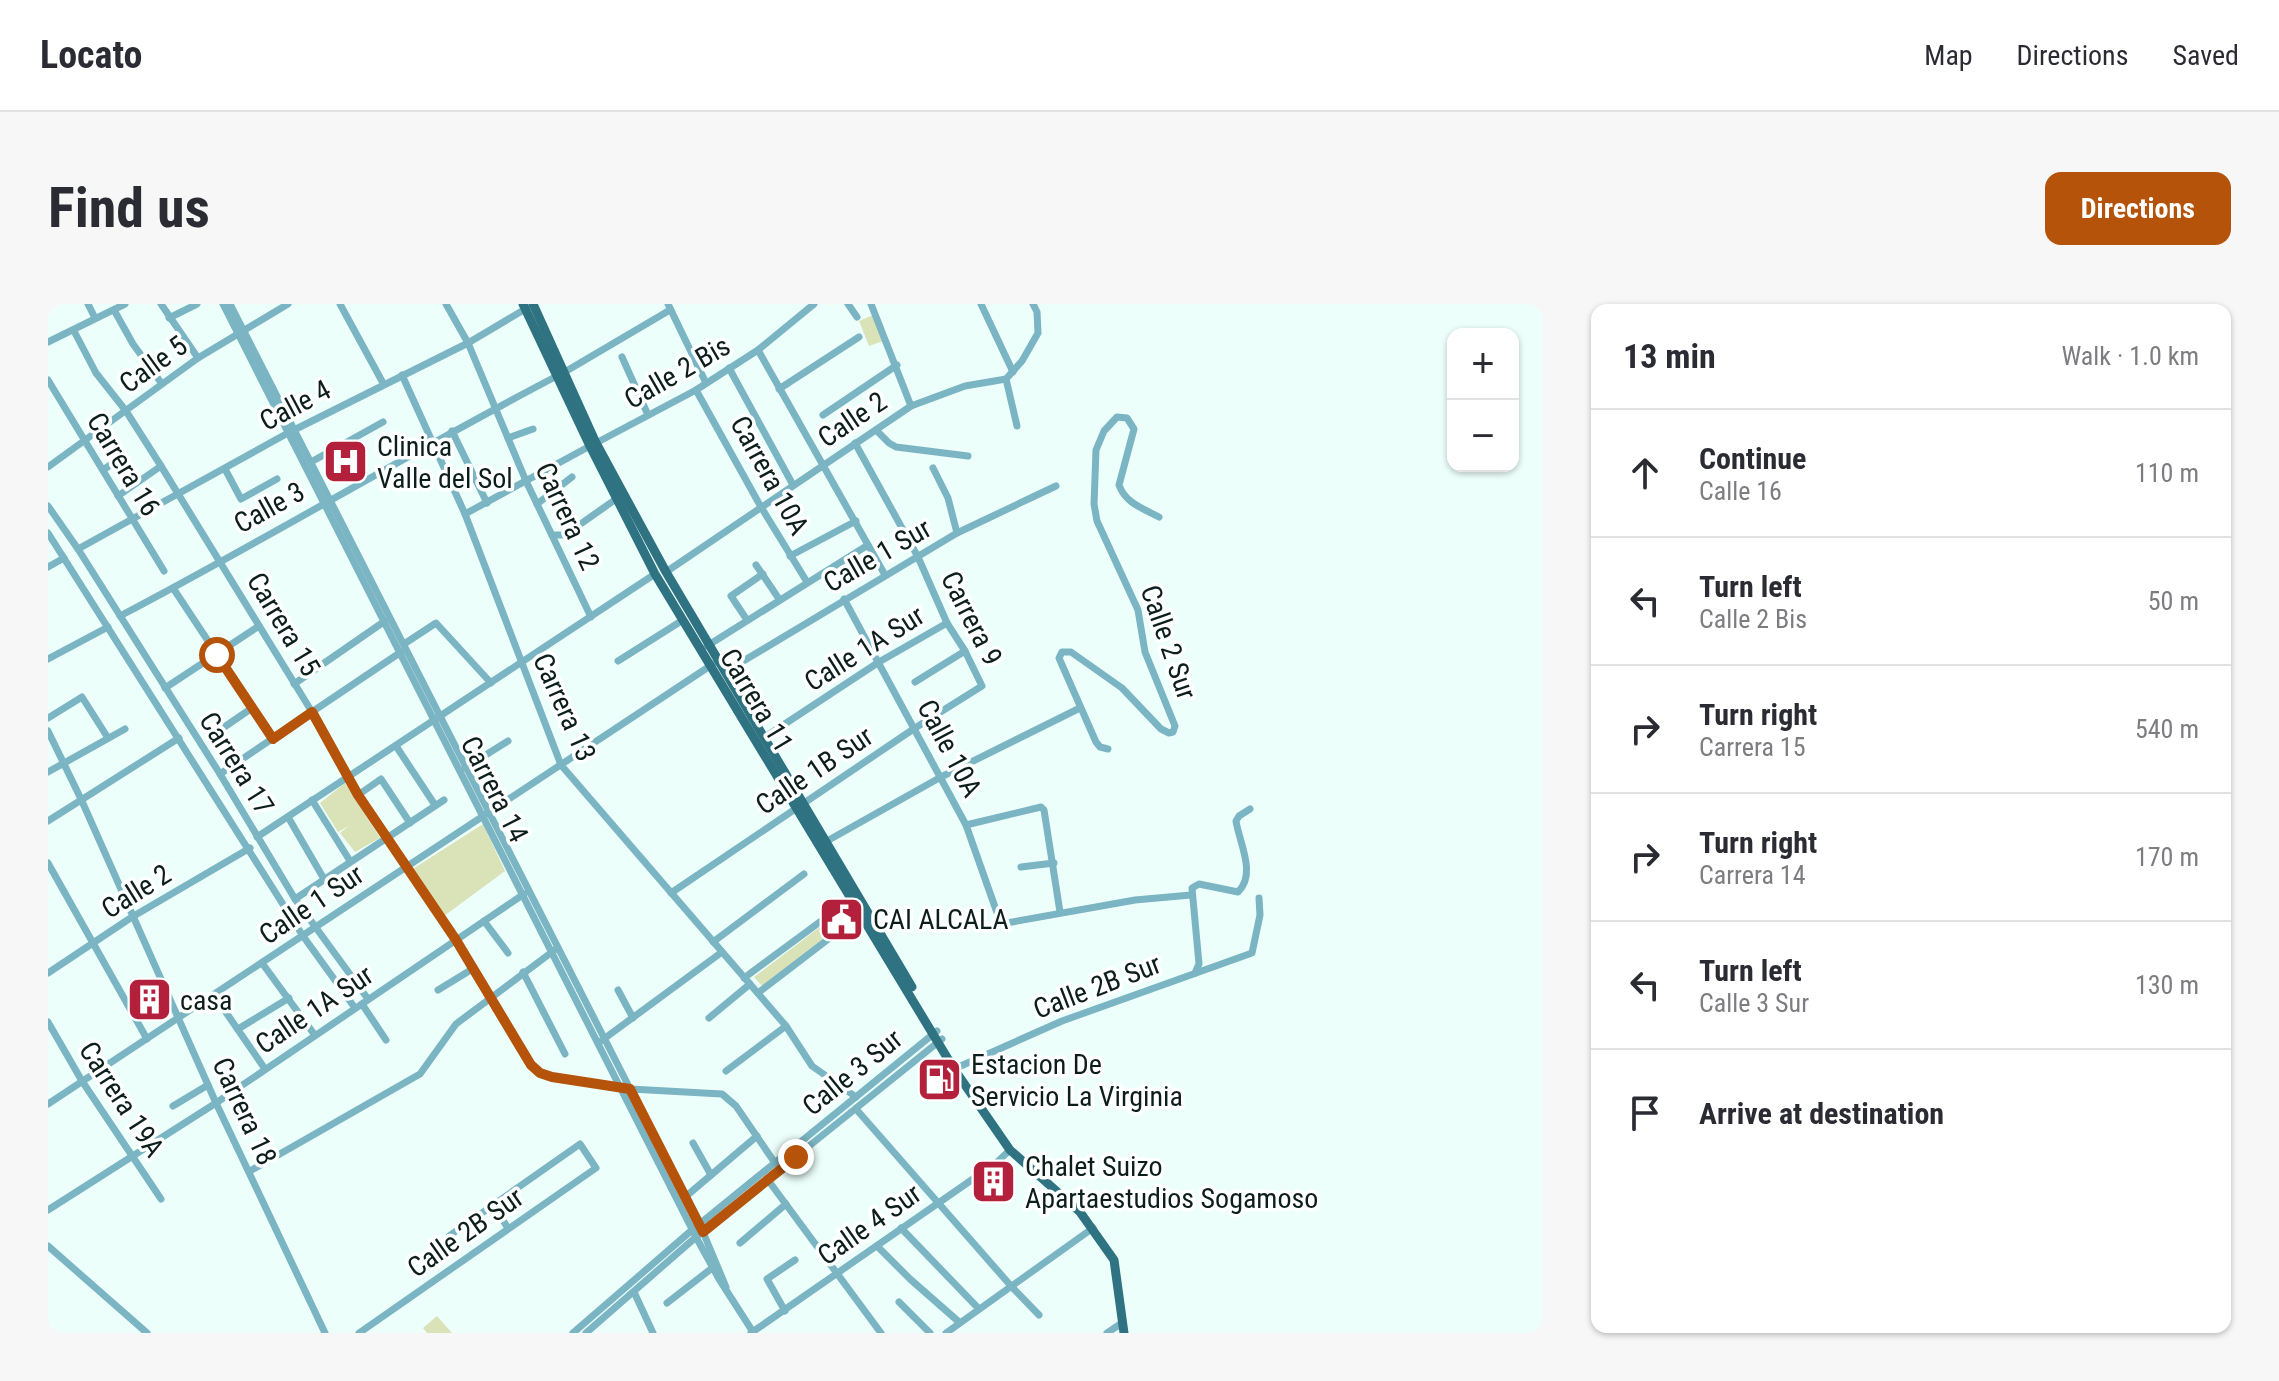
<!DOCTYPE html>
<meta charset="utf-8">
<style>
:root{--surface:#fff;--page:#f7f7f7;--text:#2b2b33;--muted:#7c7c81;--line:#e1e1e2;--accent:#b45309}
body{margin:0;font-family:"Roboto Condensed",sans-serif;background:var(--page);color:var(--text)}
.controls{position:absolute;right:24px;top:24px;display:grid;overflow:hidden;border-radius:16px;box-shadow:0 2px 6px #0004}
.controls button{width:72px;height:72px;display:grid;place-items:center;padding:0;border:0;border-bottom:2px solid var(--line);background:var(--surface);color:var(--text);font:40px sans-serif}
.stop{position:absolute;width:24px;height:24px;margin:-18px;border:6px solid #b45309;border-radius:50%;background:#fff}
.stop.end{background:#b45309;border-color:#fff;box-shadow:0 2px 8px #0008}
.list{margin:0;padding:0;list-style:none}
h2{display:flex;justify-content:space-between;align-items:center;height:104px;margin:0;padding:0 32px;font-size:34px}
h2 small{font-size:26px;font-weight:400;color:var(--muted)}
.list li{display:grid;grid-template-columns:52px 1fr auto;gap:24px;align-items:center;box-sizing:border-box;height:128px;padding:0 32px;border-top:2px solid var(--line)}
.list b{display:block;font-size:30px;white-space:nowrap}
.list p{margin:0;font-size:26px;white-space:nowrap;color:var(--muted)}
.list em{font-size:26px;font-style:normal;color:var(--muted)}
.icon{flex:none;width:44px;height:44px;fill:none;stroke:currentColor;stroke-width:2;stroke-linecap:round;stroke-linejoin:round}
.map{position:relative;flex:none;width:1495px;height:1029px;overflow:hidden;border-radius:16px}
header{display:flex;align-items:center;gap:48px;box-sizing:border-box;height:112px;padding:0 40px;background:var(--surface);border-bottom:2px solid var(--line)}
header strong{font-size:38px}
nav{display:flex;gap:44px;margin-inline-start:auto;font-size:28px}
.intro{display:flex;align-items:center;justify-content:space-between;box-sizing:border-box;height:192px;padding:0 48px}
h1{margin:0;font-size:56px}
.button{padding:20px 36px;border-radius:16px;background:var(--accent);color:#fff;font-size:28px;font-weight:700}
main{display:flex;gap:48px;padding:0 48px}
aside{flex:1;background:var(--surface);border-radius:16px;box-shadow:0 2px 6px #0004}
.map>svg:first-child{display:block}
.green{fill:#dae2b8}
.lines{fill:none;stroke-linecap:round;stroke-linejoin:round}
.minor{stroke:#7bb5c3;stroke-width:7}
.major{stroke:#2f7382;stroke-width:9}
.route{stroke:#b45309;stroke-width:10}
.labels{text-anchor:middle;stroke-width:7;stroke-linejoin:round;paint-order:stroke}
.street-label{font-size:28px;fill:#0c1e1b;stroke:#fff}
.poi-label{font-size:28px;fill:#0c1e1b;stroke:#fff;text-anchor:start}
</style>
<header>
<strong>Locato</strong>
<nav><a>Map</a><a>Directions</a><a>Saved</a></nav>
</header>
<div class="intro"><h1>Find us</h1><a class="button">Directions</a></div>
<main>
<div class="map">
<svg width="1495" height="1029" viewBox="0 0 1495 1029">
<rect width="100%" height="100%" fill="#edfffb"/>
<!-- green -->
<g class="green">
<polygon points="825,11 835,37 821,42 811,17"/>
<polygon points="297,479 332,534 307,548 292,529 301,522 290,528 272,499"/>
<polygon points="435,520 457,567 396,612 363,566"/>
<polygon points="797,604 804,612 714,682 706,673"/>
<polygon points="389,1012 404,1029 379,1029 375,1024"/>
</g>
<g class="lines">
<!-- minor -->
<g class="minor">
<polyline points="40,0 47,14"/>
<polyline points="113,0 150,54"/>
<polyline points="175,0 648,933 671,975 705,1028"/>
<polyline points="182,0 655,928 678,983"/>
<polyline points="292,0 335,79"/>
<polyline points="398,0 420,39 478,177 543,313"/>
<polyline points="620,0 658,79"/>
<polyline points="800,0 809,13"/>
<polyline points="823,0 863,102"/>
<polyline points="933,0 965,68"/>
<polyline points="66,6 85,40 114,80"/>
<polyline points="121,14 149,0"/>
<polyline points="26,27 48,69 78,107 113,162 264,408 310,491 408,636 483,761 492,769 504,773 582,785 674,790 688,802 727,859"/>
<polyline points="0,38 77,0"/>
<polyline points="710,46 837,271"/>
<polyline points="574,53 600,111"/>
<polyline points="681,64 745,181"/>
<polyline points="515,69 622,6"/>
<polyline points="354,71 417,210 513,461 738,722 764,762 808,793"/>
<polyline points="958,75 969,122"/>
<polyline points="0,76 116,267"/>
<polyline points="731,85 811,33"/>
<polyline points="648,86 713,203 759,278"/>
<polyline points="775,111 849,61"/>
<polyline points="828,126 841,139 848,143 920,152"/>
<polyline points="404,127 439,199"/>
<polyline points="460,134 485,125"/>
<polyline points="548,139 648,86 710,46 766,0"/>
<polyline points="263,158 335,118"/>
<polyline points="0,163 150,54 240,0"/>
<polyline points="885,164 900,194 909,229"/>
<polyline points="177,165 193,195 229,175"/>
<polyline points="55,166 71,155"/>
<polyline points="70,192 113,162"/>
<polyline points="489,200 524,173"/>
<polyline points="0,202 30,245 172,470 247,595 320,695"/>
<polyline points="417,210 542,142"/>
<polyline points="0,229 255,632 307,704"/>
<polyline points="504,231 517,231 568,195"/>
<polyline points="30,245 240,129 420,39 479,4"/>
<polyline points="742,252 808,217"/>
<polyline points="708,261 731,295"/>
<polyline points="0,263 16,254"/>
<polyline points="618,268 863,102 917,82 958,75 974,57 990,29 989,8 985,0"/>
<polyline points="125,284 225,435"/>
<polyline points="796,295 918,521 953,620 1087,596 1143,591"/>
<path d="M 72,312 C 219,235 361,149 509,72"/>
<polyline points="699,316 683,292 715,270"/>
<polyline points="356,340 388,319 443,379"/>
<polyline points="659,342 820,241"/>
<polyline points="0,355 60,323"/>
<polyline points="570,357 635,316"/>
<polyline points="677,368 909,229 1008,182"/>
<polyline points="867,378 917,347"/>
<polyline points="246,380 337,317"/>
<polyline points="117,384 211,322"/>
<polyline points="0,414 34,393 60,434"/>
<polyline points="172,426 204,404"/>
<polyline points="0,427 33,495 168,799 277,1029"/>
<polyline points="717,433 831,358 899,319"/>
<polyline points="348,442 387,501"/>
<path d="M 1060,445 L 1052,443 L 1048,438 L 1011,354 L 1014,348 L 1023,348 L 1074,384 L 1113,425 L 1121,429 L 1125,428 L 1127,422 L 1097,348 L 1090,306 L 1049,217 L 1046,200 L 1048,146 L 1056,127 L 1069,113 L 1079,114 L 1086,125 L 1071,181 C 1077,199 1096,205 1111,213"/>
<polyline points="417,464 460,437"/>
<polyline points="0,468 77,425"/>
<polyline points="172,470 353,348"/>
<polyline points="310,491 333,475 362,519"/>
<polyline points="264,496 302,557"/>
<polyline points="240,513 276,575"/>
<polyline points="0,517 131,434"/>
<polyline points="918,521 993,503 996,506 1012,608"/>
<polyline points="209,533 607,270"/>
<polyline points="779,537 893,473 1032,404"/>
<polyline points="0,559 99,735"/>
<polyline points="973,563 1006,559"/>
<polyline points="623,589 867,424 934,382 917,347 899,319 870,253 807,139"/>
<polyline points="247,595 396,496"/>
<polyline points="436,617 460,649"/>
<polyline points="665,638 756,570"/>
<polyline points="214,659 266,730"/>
<polyline points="475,668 517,750"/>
<polyline points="0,669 84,613 202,544"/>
<path d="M 1147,669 L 1151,660 L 1144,584 L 1151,580 L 1190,588 C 1209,570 1191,538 1188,517 L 1191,512 L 1202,505"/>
<polyline points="696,674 807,592"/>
<polyline points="390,686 426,664"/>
<polyline points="570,686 585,714"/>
<polyline points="710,689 813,610"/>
<polyline points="166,691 217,765"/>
<polyline points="314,700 338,736"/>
<polyline points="661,714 702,680"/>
<polyline points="0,718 34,777 113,895"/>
<polyline points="190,725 241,694"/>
<polyline points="553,737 674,648"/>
<polyline points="906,765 1014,717 1204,649 1212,611 1211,594"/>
<polyline points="678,767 738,722"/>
<polyline points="0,800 665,360"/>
<polyline points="125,802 160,781"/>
<polyline points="808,805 963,982 991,1011"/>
<polyline points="645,839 663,871"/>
<polyline points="202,867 372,770 408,720 508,645"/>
<polyline points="720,876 833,1029"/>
<polyline points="636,894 709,832"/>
<polyline points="444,900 460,924"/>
<polyline points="0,906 168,799 476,590"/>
<polyline points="853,924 931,1005"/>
<polyline points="692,939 738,900"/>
<polyline points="0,942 99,1029"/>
<polyline points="829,942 862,975 911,1018"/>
<polyline points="586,988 605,1029"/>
<polyline points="851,998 882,1029"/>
<polyline points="619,999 668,961"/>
<polyline points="737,1007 719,975 747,956"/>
<polyline points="311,1029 548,864 532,840 401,932"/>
<polyline points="525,1029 644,926 889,727"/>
<polyline points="538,1029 648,933 894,735"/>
<polyline points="703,1029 948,859 962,846"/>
<polyline points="898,1029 1045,924"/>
<polyline points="1059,1029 1074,1019"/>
</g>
<!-- major -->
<g class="major">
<polyline points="475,0 542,142 607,270 906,765 962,846 1032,908 1066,956 1076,1029"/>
<polyline points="485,0 548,139 618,268 864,683"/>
</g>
</g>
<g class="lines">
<!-- route -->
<polyline class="route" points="169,351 225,435 264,408 310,491 408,636 483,761 492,769 504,773 582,785 655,928 748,853"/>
</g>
<!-- icons -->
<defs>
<symbol id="hospital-square" viewBox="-11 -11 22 22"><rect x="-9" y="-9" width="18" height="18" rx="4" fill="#b3203b" stroke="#fff"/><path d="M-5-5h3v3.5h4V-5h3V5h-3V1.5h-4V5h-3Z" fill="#fff"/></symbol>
<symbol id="civic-square" viewBox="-11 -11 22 22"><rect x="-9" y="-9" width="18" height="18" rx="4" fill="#b3203b" stroke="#fff"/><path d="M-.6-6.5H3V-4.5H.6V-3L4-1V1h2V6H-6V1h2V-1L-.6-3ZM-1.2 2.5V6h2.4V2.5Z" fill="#fff"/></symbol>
<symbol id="building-square" viewBox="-11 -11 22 22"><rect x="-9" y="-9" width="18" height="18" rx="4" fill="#b3203b" stroke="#fff"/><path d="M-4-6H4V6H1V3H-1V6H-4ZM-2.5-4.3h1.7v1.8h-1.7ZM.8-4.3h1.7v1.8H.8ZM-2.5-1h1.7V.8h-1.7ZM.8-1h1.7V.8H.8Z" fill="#fff"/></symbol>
<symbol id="fuel-square" viewBox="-11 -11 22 22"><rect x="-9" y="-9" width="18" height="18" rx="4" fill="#b3203b" stroke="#fff"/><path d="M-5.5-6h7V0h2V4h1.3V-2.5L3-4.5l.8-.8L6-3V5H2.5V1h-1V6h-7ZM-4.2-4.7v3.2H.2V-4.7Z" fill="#fff"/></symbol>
</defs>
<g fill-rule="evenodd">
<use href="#hospital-square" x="272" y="132" width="51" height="51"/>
<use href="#civic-square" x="768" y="590" width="51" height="51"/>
<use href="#building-square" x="76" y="670" width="51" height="51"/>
<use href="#fuel-square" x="866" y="750" width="51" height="51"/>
<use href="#building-square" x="920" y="852" width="51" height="51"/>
</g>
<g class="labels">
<!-- street labels -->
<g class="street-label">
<text transform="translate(105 60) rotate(-36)" y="10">Calle 5</text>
<text transform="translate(629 68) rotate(-30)" y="10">Calle 2 Bis</text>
<text transform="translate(247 101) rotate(-28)" y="10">Calle 4</text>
<text transform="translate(804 115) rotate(-34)" y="10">Calle 2</text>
<text transform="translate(76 160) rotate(59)" y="10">Carrera 16</text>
<text transform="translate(722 171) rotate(61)" y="10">Carrera 10A</text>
<text transform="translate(221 203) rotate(-29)" y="10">Calle 3</text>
<text transform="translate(520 212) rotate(65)" y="10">Carrera 12</text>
<text transform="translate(829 251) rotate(-30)" y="10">Calle 1 Sur</text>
<text transform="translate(924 314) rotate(63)" y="10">Carrera 9</text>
<text transform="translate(236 320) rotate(59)" y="10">Carrera 15</text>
<text transform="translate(1121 338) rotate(71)" y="10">Calle 2 Sur</text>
<text transform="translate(816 344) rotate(-32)" y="10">Calle 1A Sur</text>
<text transform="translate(709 396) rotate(59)" y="10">Carrera 11</text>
<text transform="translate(517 403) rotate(66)" y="10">Carrera 13</text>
<text transform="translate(902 444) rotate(62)" y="10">Calle 10A</text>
<text transform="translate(189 459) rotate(58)" y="10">Carrera 17</text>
<text transform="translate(766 466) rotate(-34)" y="10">Calle 1B Sur</text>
<text transform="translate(447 485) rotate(63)" y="10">Carrera 14</text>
<text transform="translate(88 587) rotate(-32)" y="10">Calle 2</text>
<text transform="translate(263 600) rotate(-34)" y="10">Calle 1 Sur</text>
<text transform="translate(1049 682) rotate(-21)" y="10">Calle 2B Sur</text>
<text transform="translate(266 705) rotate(-34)" y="10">Calle 1A Sur</text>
<text transform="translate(804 768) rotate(-39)" y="10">Calle 3 Sur</text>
<text transform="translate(74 795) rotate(57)" y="10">Carrera 19A</text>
<text transform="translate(197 807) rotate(65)" y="10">Carrera 18</text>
<text transform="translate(821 920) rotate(-35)" y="10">Calle 4 Sur</text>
<text transform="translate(417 928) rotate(-35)" y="10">Calle 2B Sur</text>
</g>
<!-- poi labels -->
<g class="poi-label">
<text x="329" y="152">Clinica<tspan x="329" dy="32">Valle del Sol</tspan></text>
<text x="825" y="625">CAI ALCALA</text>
<text x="132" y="706">casa</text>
<text x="923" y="770">Estacion De<tspan x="923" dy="32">Servicio La Virginia</tspan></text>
<text x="977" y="872">Chalet Suizo<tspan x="977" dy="32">Apartaestudios Sogamoso</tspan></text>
</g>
</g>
</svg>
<div class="controls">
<button>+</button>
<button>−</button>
</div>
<div class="stop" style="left:169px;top:351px"></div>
<div class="stop end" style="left:748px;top:853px"></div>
</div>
<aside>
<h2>13 min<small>Walk · 1.0 km</small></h2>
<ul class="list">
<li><svg class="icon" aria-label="ahead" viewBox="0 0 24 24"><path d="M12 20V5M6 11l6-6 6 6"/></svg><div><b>Continue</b><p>Calle 16</p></div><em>110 m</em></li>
<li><svg class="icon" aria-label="left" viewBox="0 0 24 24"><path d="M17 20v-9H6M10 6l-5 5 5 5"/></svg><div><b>Turn left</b><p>Calle 2 Bis</p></div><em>50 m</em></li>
<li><svg class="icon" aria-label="right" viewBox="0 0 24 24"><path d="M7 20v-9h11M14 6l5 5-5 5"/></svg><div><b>Turn right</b><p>Carrera 15</p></div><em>540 m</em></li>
<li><svg class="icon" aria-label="right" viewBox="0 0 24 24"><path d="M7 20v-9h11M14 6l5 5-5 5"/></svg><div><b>Turn right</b><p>Carrera 14</p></div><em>170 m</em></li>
<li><svg class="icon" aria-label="left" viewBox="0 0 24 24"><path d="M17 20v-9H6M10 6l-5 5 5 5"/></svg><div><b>Turn left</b><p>Calle 3 Sur</p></div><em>130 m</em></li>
<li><svg class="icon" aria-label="arrive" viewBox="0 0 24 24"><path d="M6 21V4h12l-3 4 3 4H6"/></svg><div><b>Arrive at destination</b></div></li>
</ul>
</aside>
</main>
